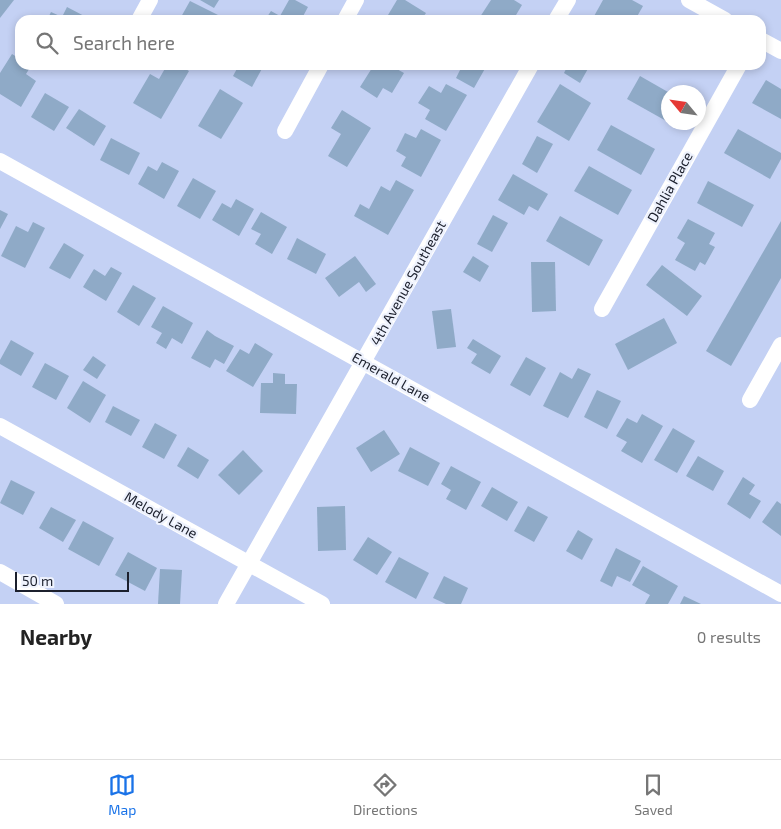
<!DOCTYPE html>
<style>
:root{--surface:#fff;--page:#f6f6f6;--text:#222;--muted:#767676;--line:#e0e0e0;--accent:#1a73e8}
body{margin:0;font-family:"Exo 2",sans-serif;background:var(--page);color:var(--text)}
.compass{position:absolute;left:661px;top:85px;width:45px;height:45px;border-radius:50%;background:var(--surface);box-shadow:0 2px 8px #0003;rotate:299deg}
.scale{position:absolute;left:15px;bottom:12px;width:114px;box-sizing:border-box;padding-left:5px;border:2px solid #1c202d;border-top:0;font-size:14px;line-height:18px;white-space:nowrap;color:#1c202d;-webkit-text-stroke:4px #eef2fd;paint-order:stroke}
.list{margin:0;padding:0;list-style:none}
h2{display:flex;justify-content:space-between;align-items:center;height:65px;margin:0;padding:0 20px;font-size:21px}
h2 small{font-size:16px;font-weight:400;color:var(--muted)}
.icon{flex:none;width:28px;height:28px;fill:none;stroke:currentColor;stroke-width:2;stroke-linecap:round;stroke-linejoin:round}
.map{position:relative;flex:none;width:781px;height:604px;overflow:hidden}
.search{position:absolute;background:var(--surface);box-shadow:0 2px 8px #0003;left:15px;right:15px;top:15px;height:55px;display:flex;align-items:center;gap:12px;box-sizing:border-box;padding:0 18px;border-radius:15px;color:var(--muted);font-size:19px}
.sheet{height:155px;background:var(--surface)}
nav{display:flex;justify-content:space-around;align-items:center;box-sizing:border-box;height:70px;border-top:1px solid var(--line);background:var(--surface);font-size:14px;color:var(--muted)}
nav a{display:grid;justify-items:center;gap:2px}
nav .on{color:var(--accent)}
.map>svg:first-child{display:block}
.building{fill:#8faac7}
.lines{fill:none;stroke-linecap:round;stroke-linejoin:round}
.street{stroke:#fff;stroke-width:16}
.labels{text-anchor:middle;stroke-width:4.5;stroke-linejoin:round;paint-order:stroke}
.street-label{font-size:14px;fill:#1c202d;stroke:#eef2fd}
</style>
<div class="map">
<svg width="781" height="604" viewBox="0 0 781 604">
<rect width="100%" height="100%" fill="#c4d1f4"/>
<!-- building -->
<g class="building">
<polygon points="0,0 14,0 0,18"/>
<polygon points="200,0 219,0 214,8"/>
<polygon points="289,0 295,0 308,7 301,20 265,20 271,11 280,16"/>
<polygon points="397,0 405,0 426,13 421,20 385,20"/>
<polygon points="491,0 514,0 522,5 513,20 478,20"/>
<polygon points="603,0 632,0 643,6 635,20 596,20 593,18"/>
<polygon points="190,1 218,15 215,20 186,20 181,17"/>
<polygon points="67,7 88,18 87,20 47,20 51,12 62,17"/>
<polygon points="12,54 20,59 20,65 31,66 26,74 36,81 21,107 0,94 0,73"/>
<polygon points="167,65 179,65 189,71 161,119 133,103 150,74 159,79"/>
<polygon points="239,65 264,65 252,87 233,76"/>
<polygon points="368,65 397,65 395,68 404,73 392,93 383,88 377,98 360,87 372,68"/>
<polygon points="455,65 487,65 474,88 456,78 461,68"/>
<polygon points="568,65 590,65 580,83 564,73"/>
<polygon points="640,76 668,92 668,122 627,99"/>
<polygon points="766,80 781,89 781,119 752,103"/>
<polygon points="446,84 467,95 446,131 425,119 430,110 418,103 429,86 441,93"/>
<polygon points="560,84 591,103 569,141 537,122"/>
<polygon points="220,89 243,103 221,139 198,126"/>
<polygon points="45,93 69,107 54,131 31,117"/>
<polygon points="79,109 106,126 94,146 66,128"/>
<polygon points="342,110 371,128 347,167 328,156 341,134 331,128"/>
<polygon points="611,125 655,149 641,175 597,150"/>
<polygon points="421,129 441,140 421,177 401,166 406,157 396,151 405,133 416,138"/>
<polygon points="738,129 781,153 781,159 770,179 724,153"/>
<polygon points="537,136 553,144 537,173 522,164"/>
<polygon points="111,138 140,153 129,175 100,160"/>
<polygon points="162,162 179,171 164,199 138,184 148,166 157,171"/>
<polygon points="589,166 632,190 618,215 574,191"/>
<polygon points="513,174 548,194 538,211 529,206 524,215 498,200"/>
<polygon points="193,178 216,191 200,219 177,206"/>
<polygon points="396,180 414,190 388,235 354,216 360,204 369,209 381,186 390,191"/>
<polygon points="708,181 754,205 742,227 697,203"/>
<polygon points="236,199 254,209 239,236 212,220 222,203 231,208"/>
<polygon points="0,210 8,214 0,229"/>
<polygon points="261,212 287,227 272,254 255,244 261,234 251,229"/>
<polygon points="493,215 508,223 492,252 477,244"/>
<polygon points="560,216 603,240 589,266 546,241"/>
<polygon points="688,219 715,233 709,244 715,247 705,265 700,262 695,271 675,260 685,243 677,238"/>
<polygon points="781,221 781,278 731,366 706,351"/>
<polygon points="33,222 45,228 25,268 1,256 16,226 28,232"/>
<polygon points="297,238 326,254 316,274 287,259"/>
<polygon points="64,243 84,255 70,279 49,268"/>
<polygon points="355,256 376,284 366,292 359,282 339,297 325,278"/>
<polygon points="473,256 489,266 480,282 463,272"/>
<polygon points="531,262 555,262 556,311 532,312"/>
<polygon points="662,265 702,296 687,316 646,285"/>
<polygon points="111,267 122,273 106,301 83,287 94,269 105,276"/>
<polygon points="133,285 156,298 139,326 117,312"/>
<polygon points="163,306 193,323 182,344 172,338 166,349 156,343 162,333 151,327"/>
<polygon points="451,309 456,347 437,349 432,311"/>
<polygon points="664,318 677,343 628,370 615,344"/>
<polygon points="207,330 215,336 234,346 224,364 215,359 210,368 191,358"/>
<polygon points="473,339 501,356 490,374 471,363 477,354 467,348"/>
<polygon points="11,340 34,353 21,376 0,364 0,360"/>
<polygon points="255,343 273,354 253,387 226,371 240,349 249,354"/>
<polygon points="93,356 106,365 97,379 83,370"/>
<polygon points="526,357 546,368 530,396 510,385"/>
<polygon points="45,363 69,376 56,400 32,387"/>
<polygon points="578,368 591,374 568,418 543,406 560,372 572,379"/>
<polygon points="273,373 285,374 285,384 297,384 296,414 260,413 261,383 273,383"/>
<polygon points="83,381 106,395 90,423 67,408"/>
<polygon points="597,390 621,401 607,429 584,417"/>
<polygon points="113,406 140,420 131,436 105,422"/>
<polygon points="642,414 663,426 642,463 621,451 627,442 616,436 627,418 637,423"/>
<polygon points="155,423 177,435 164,459 142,447"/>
<polygon points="673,428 695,441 677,473 654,460"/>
<polygon points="384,430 400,454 371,472 356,448"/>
<polygon points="188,447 209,460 198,479 177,466"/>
<polygon points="410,447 440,463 428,486 398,471"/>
<polygon points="243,450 263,471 239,495 218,475"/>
<polygon points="698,456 724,471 713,491 686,476"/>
<polygon points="451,466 481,482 466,510 446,499 451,490 441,484"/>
<polygon points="743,477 755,485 749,494 761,501 750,519 727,504"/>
<polygon points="11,480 35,492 23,515 0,503"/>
<polygon points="492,487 518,502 507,521 481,506"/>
<polygon points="777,501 781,504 781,536 762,522"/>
<polygon points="345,506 346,550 318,551 317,507"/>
<polygon points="528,506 548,517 534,542 514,531"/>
<polygon points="51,507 76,520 63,542 39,528"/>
<polygon points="83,521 114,538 99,566 68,549"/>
<polygon points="578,530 593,539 582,560 566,551"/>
<polygon points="368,537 392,552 377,575 353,560"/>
<polygon points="616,548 641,561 630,582 617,576 612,587 600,581"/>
<polygon points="128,552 157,568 145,591 115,575"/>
<polygon points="399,557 429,573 416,599 385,582"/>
<polygon points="643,566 678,586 668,604 645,604 650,595 632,585"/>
<polygon points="160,569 182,570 180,604 158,604"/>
<polygon points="444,576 468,588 461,604 446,604 433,598"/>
<polygon points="684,596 701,604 680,604"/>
</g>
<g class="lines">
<!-- street -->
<g class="street">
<polyline points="689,0 725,20"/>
<polyline points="139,20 150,0"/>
<polyline points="345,20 356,0"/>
<polyline points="556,20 568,0"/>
<polyline points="761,40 781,51"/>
<polyline points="285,131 321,65"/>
<polyline points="0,161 781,594"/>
<polyline points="602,309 739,65"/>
<polyline points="750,400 781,345"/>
<polyline points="0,426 322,604"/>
<polyline points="0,572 56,604"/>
<polyline points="226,604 531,65"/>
</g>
</g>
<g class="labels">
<!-- street labels -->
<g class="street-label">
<text transform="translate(670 187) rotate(-61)" y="5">Dahlia Place</text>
<text transform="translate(408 283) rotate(-61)" y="5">4th Avenue Southeast</text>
<text transform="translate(391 377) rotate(29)" y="5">Emerald Lane</text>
<text transform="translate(161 515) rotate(29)" y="5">Melody Lane</text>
</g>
</g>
</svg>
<svg class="compass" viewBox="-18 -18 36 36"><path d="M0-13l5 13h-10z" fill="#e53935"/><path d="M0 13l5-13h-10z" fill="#767676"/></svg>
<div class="scale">50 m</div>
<div class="search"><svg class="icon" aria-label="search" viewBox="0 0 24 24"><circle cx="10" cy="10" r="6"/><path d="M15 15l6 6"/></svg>Search here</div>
</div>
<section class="sheet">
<h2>Nearby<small>0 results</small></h2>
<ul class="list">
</ul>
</section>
<nav>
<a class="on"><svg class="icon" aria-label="map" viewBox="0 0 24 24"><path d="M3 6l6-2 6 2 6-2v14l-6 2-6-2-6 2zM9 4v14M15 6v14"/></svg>Map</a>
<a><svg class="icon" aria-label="directions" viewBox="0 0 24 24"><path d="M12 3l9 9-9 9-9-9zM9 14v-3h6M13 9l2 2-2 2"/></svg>Directions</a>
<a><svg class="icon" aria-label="saved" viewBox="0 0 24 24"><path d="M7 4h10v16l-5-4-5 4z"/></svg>Saved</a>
</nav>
